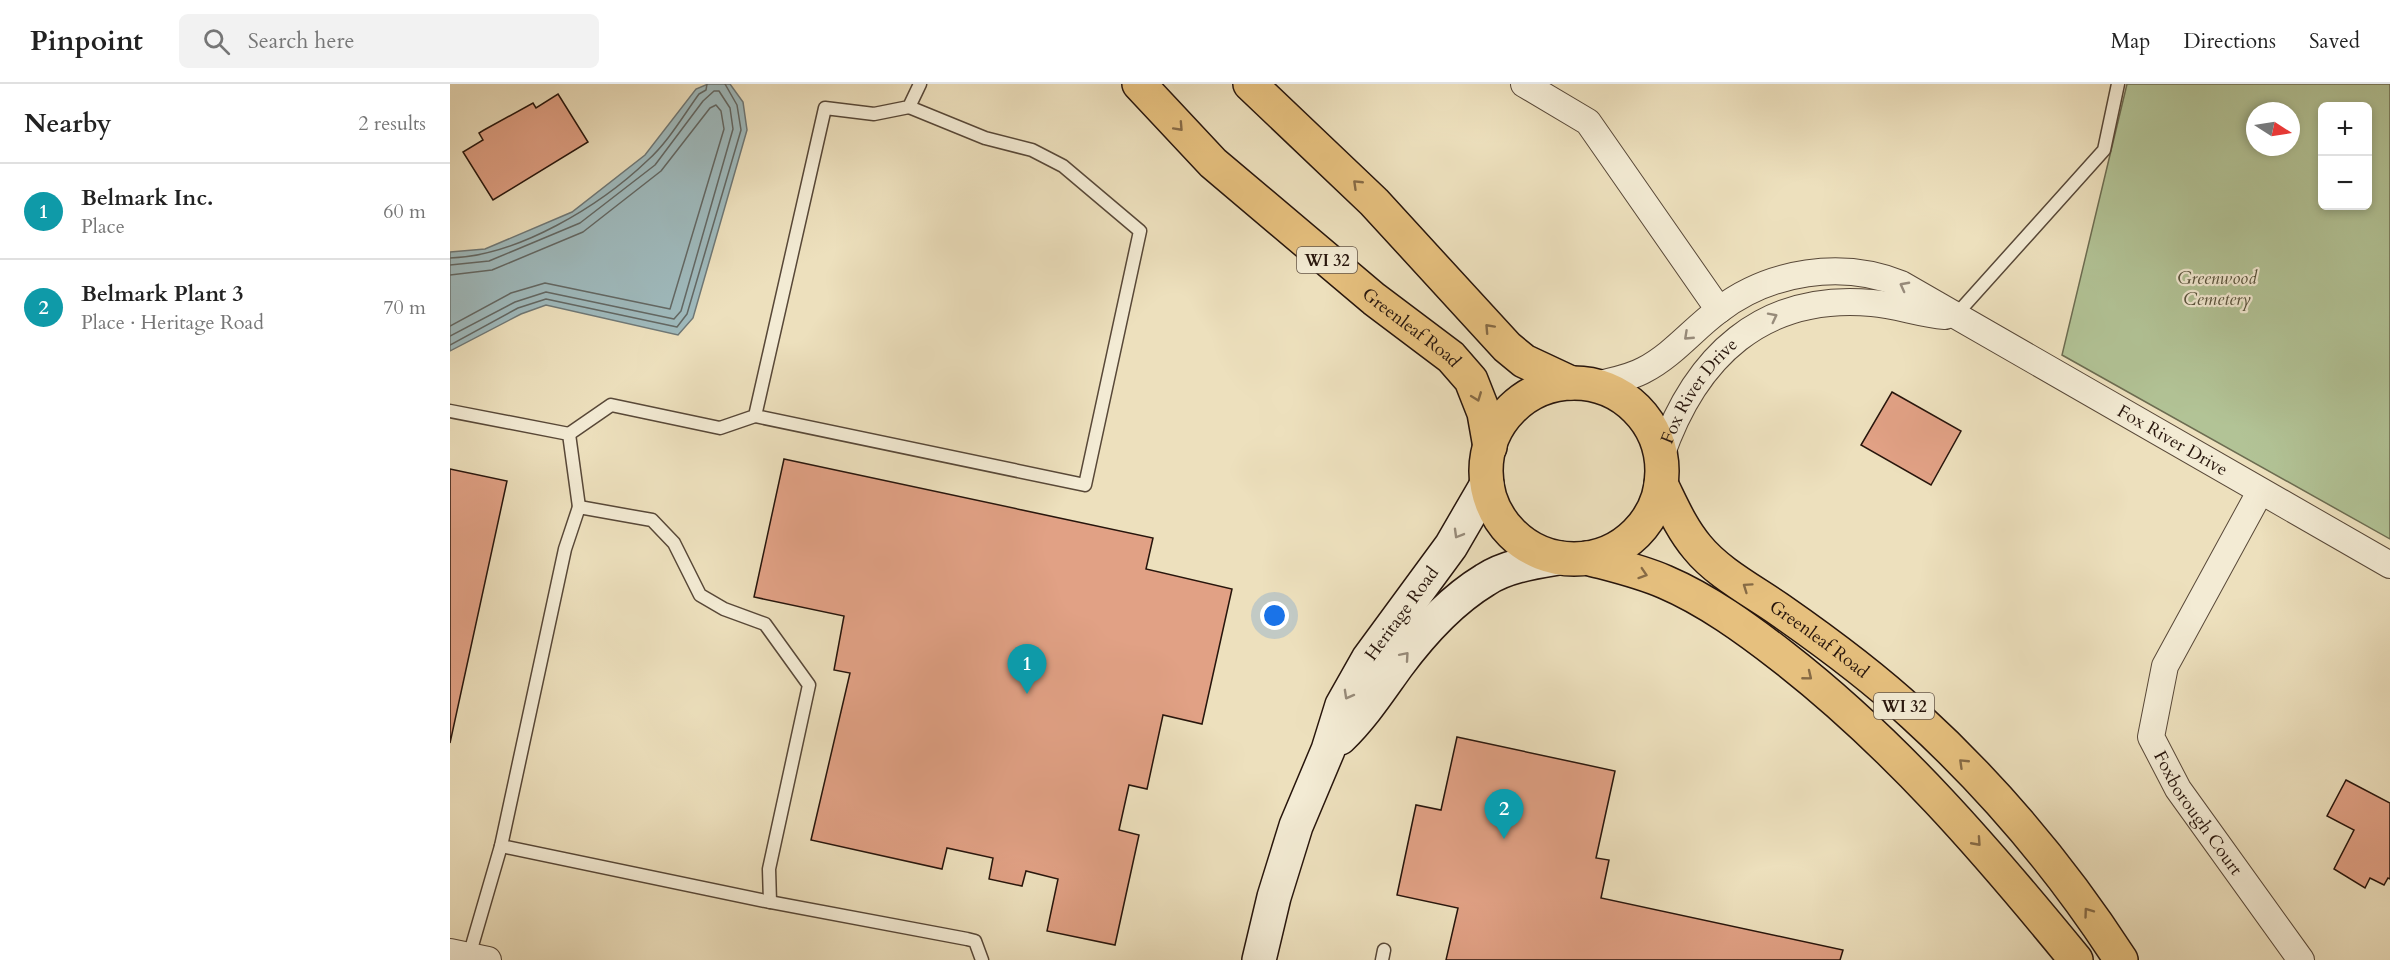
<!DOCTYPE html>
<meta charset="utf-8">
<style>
:root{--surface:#fff;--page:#f2f2f2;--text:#222;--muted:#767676;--line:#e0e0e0;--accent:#8f2418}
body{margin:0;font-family:Cardo,serif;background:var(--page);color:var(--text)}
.controls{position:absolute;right:18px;top:18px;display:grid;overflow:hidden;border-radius:9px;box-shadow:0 3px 9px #0003}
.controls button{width:54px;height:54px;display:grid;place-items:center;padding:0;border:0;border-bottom:2px solid var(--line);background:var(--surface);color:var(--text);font:30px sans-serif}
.compass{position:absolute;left:1796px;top:18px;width:54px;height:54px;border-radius:50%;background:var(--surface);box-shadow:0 3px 9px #0003;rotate:102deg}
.you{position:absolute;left:825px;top:532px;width:21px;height:21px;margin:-15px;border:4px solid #fff;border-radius:50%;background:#1a73e8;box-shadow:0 0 0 9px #1a73e833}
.badge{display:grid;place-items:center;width:39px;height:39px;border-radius:50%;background:var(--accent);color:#fff;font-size:20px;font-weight:700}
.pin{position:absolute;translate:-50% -50px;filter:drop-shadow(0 2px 3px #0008)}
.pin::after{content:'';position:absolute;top:32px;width:21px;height:18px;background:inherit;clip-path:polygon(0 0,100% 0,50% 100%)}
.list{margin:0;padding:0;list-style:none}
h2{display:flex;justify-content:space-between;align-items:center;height:78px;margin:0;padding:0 24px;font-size:26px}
h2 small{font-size:20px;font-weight:400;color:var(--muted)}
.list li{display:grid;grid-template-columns:39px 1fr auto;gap:18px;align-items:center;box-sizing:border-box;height:96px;padding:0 24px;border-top:2px solid var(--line)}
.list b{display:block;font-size:22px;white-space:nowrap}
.list p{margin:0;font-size:20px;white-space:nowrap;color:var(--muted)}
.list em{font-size:20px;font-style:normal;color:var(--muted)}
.icon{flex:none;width:33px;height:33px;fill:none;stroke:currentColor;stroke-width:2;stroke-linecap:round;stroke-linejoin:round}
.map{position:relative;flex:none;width:1940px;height:876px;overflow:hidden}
header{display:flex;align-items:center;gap:36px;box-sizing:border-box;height:84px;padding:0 30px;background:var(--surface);border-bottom:2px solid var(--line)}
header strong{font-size:28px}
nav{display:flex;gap:33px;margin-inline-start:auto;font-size:21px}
.search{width:420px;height:54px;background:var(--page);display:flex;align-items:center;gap:15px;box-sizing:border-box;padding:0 21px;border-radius:9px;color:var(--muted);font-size:22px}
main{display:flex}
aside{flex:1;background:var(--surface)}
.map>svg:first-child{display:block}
.green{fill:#b2c396;stroke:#6c6c51;stroke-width:1.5;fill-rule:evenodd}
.water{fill:#9fbabd;stroke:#6f7876;stroke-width:1.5}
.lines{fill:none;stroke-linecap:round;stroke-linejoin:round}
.shore{stroke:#636864;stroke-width:1.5}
.building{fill:#e1a185;stroke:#27150c;stroke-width:1.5}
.service-casing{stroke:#584838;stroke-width:15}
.minor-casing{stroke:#584838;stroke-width:28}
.secondary-casing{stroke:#27150c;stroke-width:36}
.primary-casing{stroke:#27150c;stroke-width:36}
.service{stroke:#f3ebd4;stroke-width:12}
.minor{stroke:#f3ebd4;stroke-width:26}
.secondary{stroke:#f3ebd4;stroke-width:33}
.primary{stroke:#e6c07e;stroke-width:33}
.oneway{stroke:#866a45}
.oneway2{stroke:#978b7a}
.labels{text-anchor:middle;stroke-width:4.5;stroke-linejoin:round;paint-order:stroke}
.shield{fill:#f3ebd4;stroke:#645548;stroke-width:1.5}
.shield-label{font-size:16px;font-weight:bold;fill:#27150c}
.park-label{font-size:18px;font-style:italic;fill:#58523c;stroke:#f3ebd4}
.street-label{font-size:18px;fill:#27150c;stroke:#f3ebd4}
</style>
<header>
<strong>Pinpoint</strong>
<div class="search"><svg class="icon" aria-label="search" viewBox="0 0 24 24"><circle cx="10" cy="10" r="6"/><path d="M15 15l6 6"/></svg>Search here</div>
<nav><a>Map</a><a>Directions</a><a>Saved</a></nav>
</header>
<main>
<aside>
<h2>Nearby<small>2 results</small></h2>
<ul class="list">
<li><span class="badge" style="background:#0f9aa8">1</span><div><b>Belmark Inc.</b><p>Place</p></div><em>60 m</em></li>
<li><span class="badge" style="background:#0f9aa8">2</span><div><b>Belmark Plant 3</b><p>Place · Heritage Road</p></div><em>70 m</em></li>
</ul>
</aside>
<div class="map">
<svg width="1940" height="876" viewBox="0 0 1940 876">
<rect width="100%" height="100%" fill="#ede0bd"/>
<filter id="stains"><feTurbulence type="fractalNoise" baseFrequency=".00333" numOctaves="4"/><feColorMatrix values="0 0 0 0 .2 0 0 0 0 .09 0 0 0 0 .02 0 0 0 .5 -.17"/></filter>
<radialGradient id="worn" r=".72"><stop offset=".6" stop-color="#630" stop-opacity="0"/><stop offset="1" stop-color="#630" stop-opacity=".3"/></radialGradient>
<!-- green -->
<path class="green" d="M 1677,0 L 1940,0 L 1940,455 L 1612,271 ZM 1872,22 L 1918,22 L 1918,122 L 1872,122 ZM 1805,27 L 1841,27 L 1841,63 L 1805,63 Z"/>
<!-- water -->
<polygon class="water" points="258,0 280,0 293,18 297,46 243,234 228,251 96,221 71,230 0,267 0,168 35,165 122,128 195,71 246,5"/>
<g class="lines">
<!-- shore -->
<g class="shore">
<path d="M 0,174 C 68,172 150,122 198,76 C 218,58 233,32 249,10 L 256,6 L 257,0"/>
<polyline points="0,181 39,177 130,139 205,81 253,17 264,7 269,7 280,24 283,45 231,227 224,235 96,208 65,218 0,252"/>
<polyline points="0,191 42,186 133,148 211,87 260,24 266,21 271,27 274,45 220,225 95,199 61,209 0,242"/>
<polyline points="0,261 68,224 96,215 227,243 237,230 291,46 287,21 275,0"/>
</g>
</g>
<!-- building -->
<g class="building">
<polygon points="108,10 138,58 43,116 13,68 33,56 29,49 34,46 83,19 86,24"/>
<polygon points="1442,308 1511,347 1481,401 1411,361"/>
<polygon points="334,375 703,454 696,485 782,505 752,640 713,631 697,705 679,701 669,746 689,751 665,861 597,847 608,795 576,787 572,802 539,795 543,774 497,764 492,785 361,756 400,589 384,586 394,532 304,513"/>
<polygon points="0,385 57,397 0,659"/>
<polygon points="1007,653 1165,687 1146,774 1159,776 1151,814 1393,866 1390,876 996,876 1008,824 947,811 966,721 991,726"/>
<polygon points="1896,696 1940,719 1940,795 1938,794 1934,801 1920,794 1915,804 1884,785 1904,746 1877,732"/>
</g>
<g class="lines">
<defs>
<g id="service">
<polyline points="1504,233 1654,66 1668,0"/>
<polyline points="0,327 119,350 129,423"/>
<polyline points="305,332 635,401 690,147 613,82 582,66 535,54 459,23"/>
<polyline points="119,350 161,321 270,344 305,332 375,24 424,30 459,23 470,0"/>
<polyline points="51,762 320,818 517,855 525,857 532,876"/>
<polyline points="19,872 51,762 115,465 129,423 202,436 224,459 250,511 274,525 315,540 359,601 319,785 320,818"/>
<polyline points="932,876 934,866"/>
</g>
<g id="minor">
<polyline points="1074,0 1138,38 1269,226"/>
<path id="s1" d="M 1146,301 C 1161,297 1180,294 1194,286 C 1223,271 1243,245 1269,226 C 1320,187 1392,176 1451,200 L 1940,481"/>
<path id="s2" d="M 1211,372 C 1245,273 1312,209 1422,219 C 1447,221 1470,230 1495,232"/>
<path id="s3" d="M 1810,408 L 1715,582 L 1701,653 L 1728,705 L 1851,876"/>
<polyline points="0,868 38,876"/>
</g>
<g id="secondary">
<path d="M 890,654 C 912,633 929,607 947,582 C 970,551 1002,516 1035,496 C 1056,482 1085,478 1109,474"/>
<path id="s4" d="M 809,876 L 824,813 L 846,742 L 878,666 L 892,621 L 918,575 L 1001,462 L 1037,400"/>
</g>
<g id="primary">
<path id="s5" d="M 689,0 L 763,79 L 924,215 L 1001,273 L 1021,296 L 1034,329 L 1040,363"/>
<polyline points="800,0 924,118 1057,263 1074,277 1121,299"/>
<circle cx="1124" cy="387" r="88"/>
<path id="s6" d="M 1211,400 C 1222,422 1231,444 1247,463 C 1268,489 1303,507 1330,526 C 1376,558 1422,592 1463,630 C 1542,702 1613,786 1671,876"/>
<path d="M 1137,474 C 1163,481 1190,487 1215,498 C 1257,516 1297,545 1333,573 C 1445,660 1537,767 1626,876"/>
</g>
</defs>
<!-- service casing -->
<use href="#service" class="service-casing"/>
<!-- minor casing -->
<use href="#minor" class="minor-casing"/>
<!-- secondary casing -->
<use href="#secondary" class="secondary-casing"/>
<!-- primary casing -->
<use href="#primary" class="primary-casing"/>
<!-- service -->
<use href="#service" class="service"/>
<!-- minor -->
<use href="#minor" class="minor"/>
<!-- secondary -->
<use href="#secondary" class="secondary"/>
<!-- primary -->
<use href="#primary" class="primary"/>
</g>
<!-- one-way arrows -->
<defs><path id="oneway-chevron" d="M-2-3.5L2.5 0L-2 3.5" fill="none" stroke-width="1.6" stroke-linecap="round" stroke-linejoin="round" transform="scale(1.5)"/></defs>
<g class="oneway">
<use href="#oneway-chevron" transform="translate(729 43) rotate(47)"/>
<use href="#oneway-chevron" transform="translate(907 100) rotate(-136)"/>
<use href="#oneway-chevron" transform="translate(1039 244) rotate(-133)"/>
<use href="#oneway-chevron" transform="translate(1027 313) rotate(69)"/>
<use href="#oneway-chevron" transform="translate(1193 490) rotate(18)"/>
<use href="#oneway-chevron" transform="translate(1297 503) rotate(-145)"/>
<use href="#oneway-chevron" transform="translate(1358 592) rotate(39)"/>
<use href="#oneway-chevron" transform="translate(1513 679) rotate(-136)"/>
<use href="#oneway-chevron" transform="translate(1527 758) rotate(48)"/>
<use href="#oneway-chevron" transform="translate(1638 828) rotate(-126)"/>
</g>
<g class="oneway2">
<use href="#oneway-chevron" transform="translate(1454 202) rotate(-152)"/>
<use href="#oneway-chevron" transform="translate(1323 233) rotate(-27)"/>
<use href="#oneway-chevron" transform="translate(1238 252) rotate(137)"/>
<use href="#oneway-chevron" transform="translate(1008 450) rotate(120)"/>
<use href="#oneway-chevron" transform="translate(955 572) rotate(-49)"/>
<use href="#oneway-chevron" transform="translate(898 611) rotate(119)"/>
</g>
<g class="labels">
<!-- shield labels -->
<g class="shield">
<rect x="847" y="163" width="60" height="26" rx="4.5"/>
<rect x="1424" y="609" width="60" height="26" rx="4.5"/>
</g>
<g class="shield-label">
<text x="877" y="182">WI 32</text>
<text x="1454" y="628">WI 32</text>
</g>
<!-- park labels -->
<g class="park-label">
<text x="1767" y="200">Greenwood<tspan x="1767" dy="21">Cemetery</tspan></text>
</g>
<!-- street labels -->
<g class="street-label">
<text dy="6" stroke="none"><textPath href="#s5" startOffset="366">Greenleaf Road</textPath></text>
<text dy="6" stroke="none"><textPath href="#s2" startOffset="76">Fox River Drive</textPath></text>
<text dy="6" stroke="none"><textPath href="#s1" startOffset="652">Fox River Drive</textPath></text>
<text dy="6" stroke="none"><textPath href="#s4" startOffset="378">Heritage Road</textPath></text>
<text dy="6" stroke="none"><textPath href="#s6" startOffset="226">Greenleaf Road</textPath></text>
<text dy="6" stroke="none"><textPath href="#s3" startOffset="360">Foxborough Court</textPath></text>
</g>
</g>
<rect width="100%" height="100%" filter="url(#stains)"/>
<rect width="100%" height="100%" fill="url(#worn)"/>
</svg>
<div class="controls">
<button>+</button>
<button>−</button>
</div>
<svg class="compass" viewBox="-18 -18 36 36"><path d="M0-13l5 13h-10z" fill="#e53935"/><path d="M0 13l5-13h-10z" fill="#767676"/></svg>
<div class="you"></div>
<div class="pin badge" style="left:577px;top:610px;background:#0f9aa8">1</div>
<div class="pin badge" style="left:1054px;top:755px;background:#0f9aa8">2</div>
</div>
</main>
